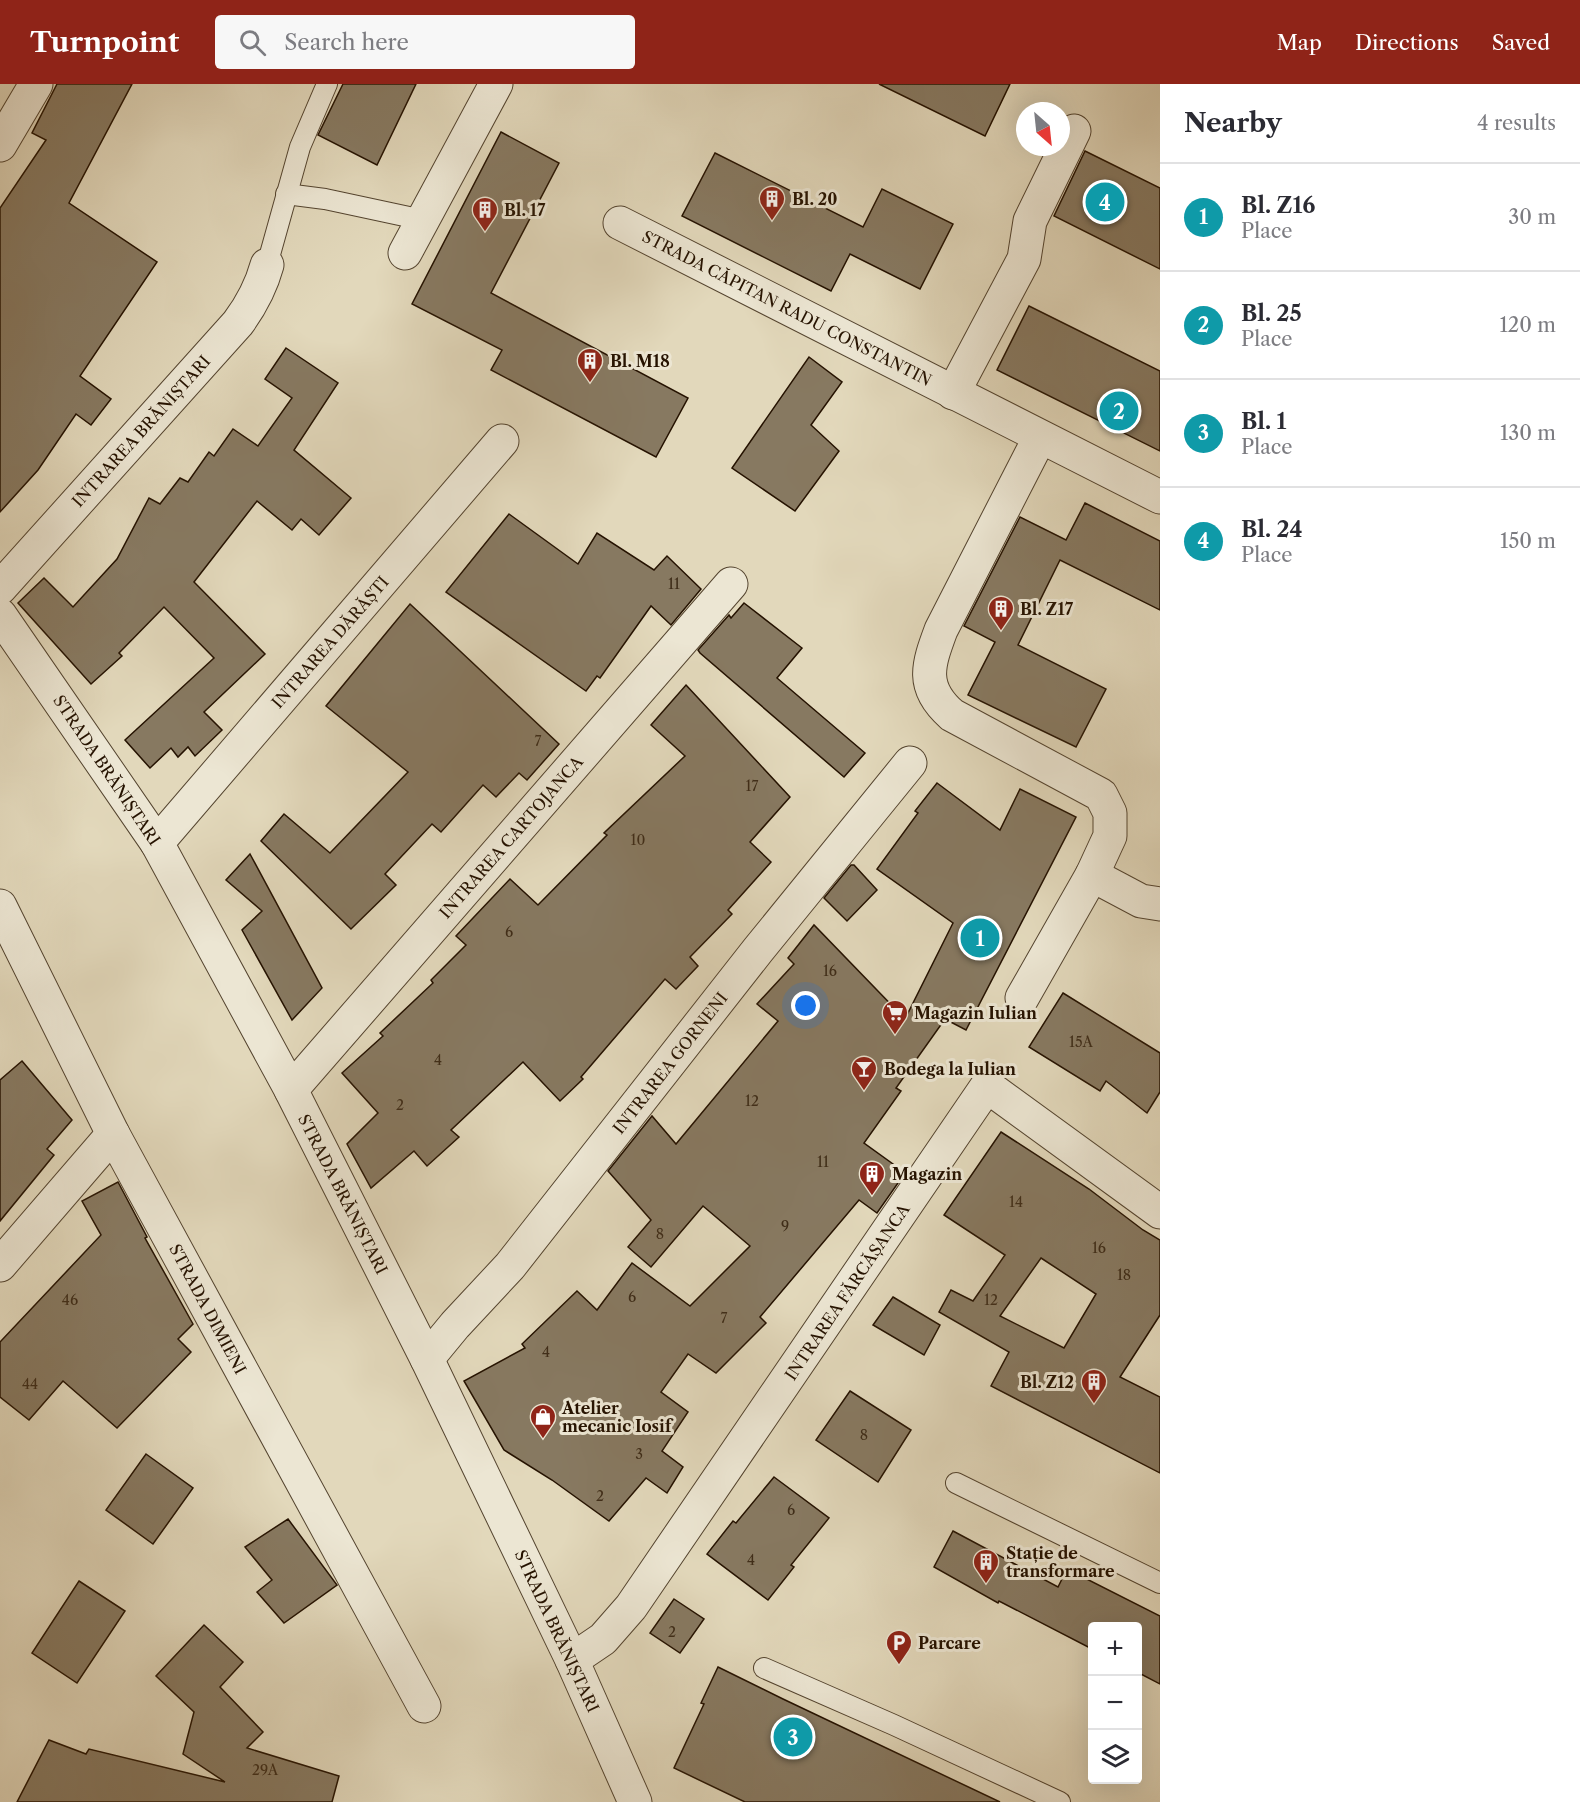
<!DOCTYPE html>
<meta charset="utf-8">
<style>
:root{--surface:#fff;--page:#f7f7f7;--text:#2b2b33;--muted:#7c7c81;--line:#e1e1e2;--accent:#8f2418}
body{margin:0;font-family:"Libre Caslon Text",serif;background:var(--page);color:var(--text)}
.controls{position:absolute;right:18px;bottom:18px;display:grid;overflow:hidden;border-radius:6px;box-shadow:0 6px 24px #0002}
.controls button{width:54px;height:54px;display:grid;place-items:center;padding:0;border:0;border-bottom:2px solid var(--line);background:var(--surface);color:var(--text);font:30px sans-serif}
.compass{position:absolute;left:1016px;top:18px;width:54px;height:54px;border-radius:50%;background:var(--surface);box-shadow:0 6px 24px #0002;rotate:153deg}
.you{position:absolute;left:806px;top:922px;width:21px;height:21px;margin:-15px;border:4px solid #fff;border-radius:50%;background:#1a73e8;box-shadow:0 0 0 9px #1a73e833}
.badge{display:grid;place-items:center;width:39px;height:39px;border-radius:50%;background:var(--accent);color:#fff;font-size:20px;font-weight:700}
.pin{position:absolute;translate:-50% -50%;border:3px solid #fff;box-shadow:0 2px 6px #0006}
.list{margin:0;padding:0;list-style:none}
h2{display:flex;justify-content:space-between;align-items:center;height:78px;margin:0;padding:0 24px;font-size:26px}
h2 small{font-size:20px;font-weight:400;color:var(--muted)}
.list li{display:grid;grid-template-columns:39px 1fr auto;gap:18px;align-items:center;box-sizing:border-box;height:108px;padding:0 24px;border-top:2px solid var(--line)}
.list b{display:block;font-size:22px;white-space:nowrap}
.list p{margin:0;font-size:20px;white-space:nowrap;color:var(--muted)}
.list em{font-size:20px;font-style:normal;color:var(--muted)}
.icon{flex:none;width:33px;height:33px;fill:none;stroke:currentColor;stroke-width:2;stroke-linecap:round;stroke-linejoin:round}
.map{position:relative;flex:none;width:1160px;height:1718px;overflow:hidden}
header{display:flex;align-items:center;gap:36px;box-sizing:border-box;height:84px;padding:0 30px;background:var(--accent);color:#fff}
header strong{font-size:28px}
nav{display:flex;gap:33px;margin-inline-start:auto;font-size:21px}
.search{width:420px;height:54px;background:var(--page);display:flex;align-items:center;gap:15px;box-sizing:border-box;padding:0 21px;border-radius:6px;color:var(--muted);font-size:22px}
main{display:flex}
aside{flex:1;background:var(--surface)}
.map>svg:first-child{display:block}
.building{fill:#877961;stroke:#251200;stroke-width:1.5;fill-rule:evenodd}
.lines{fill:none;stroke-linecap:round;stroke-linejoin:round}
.lane-casing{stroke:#54442f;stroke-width:22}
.street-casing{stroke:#54442f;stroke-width:35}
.lane{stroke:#ece6d3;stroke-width:20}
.street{stroke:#ece6d3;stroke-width:33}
.labels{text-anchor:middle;stroke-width:6;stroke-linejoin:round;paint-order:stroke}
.number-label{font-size:14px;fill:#3e2c18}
.poi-label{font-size:16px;font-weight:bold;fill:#251200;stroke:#ece6d3;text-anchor:start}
.street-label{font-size:16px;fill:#251200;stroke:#ece6d3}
</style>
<header>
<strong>Turnpoint</strong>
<div class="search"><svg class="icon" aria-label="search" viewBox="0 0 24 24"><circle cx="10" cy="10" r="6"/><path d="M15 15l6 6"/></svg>Search here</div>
<nav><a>Map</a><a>Directions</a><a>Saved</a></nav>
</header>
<main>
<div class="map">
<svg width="1160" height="1718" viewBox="0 0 1160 1718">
<rect width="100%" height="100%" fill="#e2d8bb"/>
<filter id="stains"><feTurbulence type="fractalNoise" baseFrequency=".00333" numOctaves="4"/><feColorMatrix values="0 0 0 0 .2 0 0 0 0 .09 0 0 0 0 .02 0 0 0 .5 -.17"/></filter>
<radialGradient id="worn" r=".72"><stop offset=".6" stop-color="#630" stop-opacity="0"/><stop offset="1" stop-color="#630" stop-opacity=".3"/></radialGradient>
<!-- building -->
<g class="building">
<polygon points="57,0 132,0 69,119 157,178 80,292 111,315 91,341 76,330 38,386 0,428 0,124 46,56 32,49"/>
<polygon points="343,0 416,0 377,81 318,51"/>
<polygon points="879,0 1010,0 985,52"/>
<polygon points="501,48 559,79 491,209 688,314 656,373 491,286 502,266 412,220"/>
<polygon points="1085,67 1160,104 1160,185 1054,132"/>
<polygon points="715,69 863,143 882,105 953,140 920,205 850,170 831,207 682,132"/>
<polygon points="1029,222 1160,287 1160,367 997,286"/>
<polygon points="286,264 338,299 294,366 351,414 319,451 301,435 292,446 257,417 194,498 265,570 204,628 222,646 195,672 188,663 178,673 171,664 150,684 125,656 214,574 164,523 119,569 122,572 91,600 18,519 44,494 73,523 117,475 149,414 160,420 180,394 188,398 209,368 214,372 233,345 258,362 292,314 265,295"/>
<polygon points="809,273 842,298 811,341 839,367 795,427 732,384"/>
<polygon points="1085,419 1160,457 1160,526 1060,476 1018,561 1106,605 1076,663 968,611 995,558 964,542 1020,433 1066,456"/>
<polygon points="509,430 578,480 597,449 654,486 667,472 701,505 671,541 651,522 600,594 597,592 586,607 446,508"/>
<polygon points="744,519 802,564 777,594 865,669 844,693 700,569 698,566 729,531 731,534"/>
<polygon points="410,520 559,660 527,696 519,689 496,713 483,701 441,748 432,740 385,790 396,801 351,845 261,757 284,730 330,769 408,688 326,622"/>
<polygon points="686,601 790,713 750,758 771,778 728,826 732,830 690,873 698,882 676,905 665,895 581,993 583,995 560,1017 523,978 451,1046 459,1053 427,1082 414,1067 371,1104 347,1060 378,1029 342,989 383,952 380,949 433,899 431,896 466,861 456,852 510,795 538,821 607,751 604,749 685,672 651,641"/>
<polygon points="937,699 1000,746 1020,705 1076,733 966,946 945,935 896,1004 901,1007 864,1059 900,1085 898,1099 877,1129 859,1116 760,1233 766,1239 716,1289 688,1270 661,1308 688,1328 662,1367 683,1383 667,1409 646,1394 609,1437 552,1396 504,1366 464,1297 525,1264 522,1260 577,1207 597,1226 632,1179 690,1222 750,1162 703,1122 651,1183 628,1163 651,1136 608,1087 652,1032 676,1060 778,937 757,920 794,880 788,874 814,841 905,935 953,839 877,785 918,729 915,727"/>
<polygon points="250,770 322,904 292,936 242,846 262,827 226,796"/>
<polygon points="851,781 854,781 877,806 847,837 824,814"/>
<polygon points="1063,909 1160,969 1160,1008 1147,1029 1106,997 1100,1007 1029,963"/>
<polygon points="22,977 72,1036 47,1065 54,1071 0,1137 0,996"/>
<path d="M 1001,1048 L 1089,1105 L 1143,1146 L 1160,1156 L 1160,1231 L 1120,1293 L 1160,1313 L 1160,1389 L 991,1302 L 1009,1268 L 939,1228 L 951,1206 L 973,1217 L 1005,1171 L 944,1131 ZM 1041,1174 L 1096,1210 L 1064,1264 L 1000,1232 Z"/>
<polygon points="118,1098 147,1153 145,1154 193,1240 178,1255 191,1268 117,1344 63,1297 29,1336 0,1313 0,1258 101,1151 82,1117"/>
<polygon points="893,1213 940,1241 924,1271 873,1241"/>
<polygon points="850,1307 911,1346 878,1398 816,1356"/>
<polygon points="146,1370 193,1404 153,1460 106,1426"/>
<polygon points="774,1393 829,1434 791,1481 794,1483 768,1516 707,1470 733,1437 736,1439"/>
<polygon points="288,1435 337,1501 284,1539 257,1508 272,1496 245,1463"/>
<polygon points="953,1447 1058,1503 1067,1485 1160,1532 1160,1600 1137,1588 1137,1542 1092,1542 1092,1565 999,1517 998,1519 934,1483"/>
<polygon points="79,1497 125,1527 77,1599 32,1569"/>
<polygon points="674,1515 704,1535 680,1569 650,1549"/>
<polygon points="204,1541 243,1578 220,1603 263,1648 247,1664 339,1692 332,1718 17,1718 49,1656 86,1670 89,1665 225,1698 183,1670 194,1628 156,1592"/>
<polygon points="718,1583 783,1615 1000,1718 745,1718 674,1684 704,1620 701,1619"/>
</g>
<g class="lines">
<defs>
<g id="lane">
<polyline points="286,110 325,115 423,136"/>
<polyline points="267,181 300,63 327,0"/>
<polyline points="956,1399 1160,1499"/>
<polyline points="764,1584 894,1641 1060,1718"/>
</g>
<g id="street">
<polyline points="0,61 36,0"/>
<polyline points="620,139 1160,413"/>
<polyline points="405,169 496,0"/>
<polyline points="953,309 1024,175 1030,137 1074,47"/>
<path d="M 0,504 L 238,239 C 252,220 261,203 267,181"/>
<polyline points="0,531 157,759 291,1006 427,1275 572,1576 635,1718"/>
<polyline points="157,759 502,357"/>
<polyline points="1092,791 1141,817 1160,820"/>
<polyline points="0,822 113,1050 424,1622"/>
<path d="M 1022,914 L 1092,791 L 1110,752 L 1110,729 L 1101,711 L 952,631 C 920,603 928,581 941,546 L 1040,353"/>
<polyline points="291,1006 731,500"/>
<polyline points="0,1181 113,1050"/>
<polyline points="427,1275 455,1241 510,1182 758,866 910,679"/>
<polyline points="572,1576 603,1555 631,1523 987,1002 1160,1128"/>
</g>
</defs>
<!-- lane casing -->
<use href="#lane" class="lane-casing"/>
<!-- street casing -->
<use href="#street" class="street-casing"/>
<!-- lane -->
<use href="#lane" class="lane"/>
<!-- street -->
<use href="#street" class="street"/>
</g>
<!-- icons -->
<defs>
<symbol id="building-pin" viewBox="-11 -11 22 30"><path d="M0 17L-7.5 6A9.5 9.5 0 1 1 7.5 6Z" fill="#8f2418" stroke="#ece6d3"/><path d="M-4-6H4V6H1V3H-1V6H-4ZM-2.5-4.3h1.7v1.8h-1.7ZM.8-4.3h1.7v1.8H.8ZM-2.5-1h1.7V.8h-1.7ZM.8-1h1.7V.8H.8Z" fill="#fff"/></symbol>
<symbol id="supermarket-pin" viewBox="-11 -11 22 30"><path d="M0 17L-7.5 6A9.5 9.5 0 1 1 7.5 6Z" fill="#8f2418" stroke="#ece6d3"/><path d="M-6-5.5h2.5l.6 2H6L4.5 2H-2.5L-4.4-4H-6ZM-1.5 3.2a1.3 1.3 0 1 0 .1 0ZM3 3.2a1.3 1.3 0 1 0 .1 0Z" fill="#fff"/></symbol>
<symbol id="bar-pin" viewBox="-11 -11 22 30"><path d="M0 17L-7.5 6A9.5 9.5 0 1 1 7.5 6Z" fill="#8f2418" stroke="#ece6d3"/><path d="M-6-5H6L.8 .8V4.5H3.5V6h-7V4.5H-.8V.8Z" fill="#fff"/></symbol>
<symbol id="shop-pin" viewBox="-11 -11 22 30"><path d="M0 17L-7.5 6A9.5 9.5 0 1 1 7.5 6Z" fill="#8f2418" stroke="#ece6d3"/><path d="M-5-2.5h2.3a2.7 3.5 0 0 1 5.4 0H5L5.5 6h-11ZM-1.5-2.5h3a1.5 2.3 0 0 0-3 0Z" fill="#fff"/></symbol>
<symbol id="parking-pin" viewBox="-11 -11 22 30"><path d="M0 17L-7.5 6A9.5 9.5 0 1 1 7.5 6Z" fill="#8f2418" stroke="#ece6d3"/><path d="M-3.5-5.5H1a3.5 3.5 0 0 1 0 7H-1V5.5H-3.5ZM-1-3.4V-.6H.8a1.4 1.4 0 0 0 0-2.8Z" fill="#fff"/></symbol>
</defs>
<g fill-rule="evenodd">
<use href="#building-pin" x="757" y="100" width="30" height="40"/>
<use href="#building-pin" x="470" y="111" width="30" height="40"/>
<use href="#building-pin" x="575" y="262" width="30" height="40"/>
<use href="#building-pin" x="986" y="510" width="30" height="40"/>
<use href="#supermarket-pin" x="880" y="914" width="30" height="40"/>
<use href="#bar-pin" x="849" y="970" width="30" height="40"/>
<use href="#building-pin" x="857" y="1075" width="30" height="40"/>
<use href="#building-pin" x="1079" y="1283" width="30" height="40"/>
<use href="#shop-pin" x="528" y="1318" width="30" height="40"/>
<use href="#building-pin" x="971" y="1463" width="30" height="40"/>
<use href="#parking-pin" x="884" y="1544" width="30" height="40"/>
</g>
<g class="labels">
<!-- number labels -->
<g class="number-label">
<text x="674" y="505">11</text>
<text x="538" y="662">7</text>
<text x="752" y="707">17</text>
<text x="638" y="761">10</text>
<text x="509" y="853">6</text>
<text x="830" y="892">16</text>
<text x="1081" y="963">15A</text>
<text x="438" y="981">4</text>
<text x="752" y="1022">12</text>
<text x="400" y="1026">2</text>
<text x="823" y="1083">11</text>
<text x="1016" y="1123">14</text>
<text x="785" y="1147">9</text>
<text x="660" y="1155">8</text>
<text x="1099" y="1169">16</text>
<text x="1124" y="1196">18</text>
<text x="632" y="1218">6</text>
<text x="70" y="1221">46</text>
<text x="991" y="1221">12</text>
<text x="724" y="1239">7</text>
<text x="546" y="1273">4</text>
<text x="30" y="1305">44</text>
<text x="864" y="1356">8</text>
<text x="639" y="1375">3</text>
<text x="600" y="1417">2</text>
<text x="791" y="1431">6</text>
<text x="751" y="1481">4</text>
<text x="672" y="1553">2</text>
<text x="265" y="1691">29A</text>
</g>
<!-- poi labels -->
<g class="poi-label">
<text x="792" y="121">Bl. 20</text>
<text x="504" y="132">Bl. 17</text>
<text x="610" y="283">Bl. M18</text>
<text x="1020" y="531">Bl. Z17</text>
<text x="914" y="935">Magazin Iulian</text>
<text x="884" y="991">Bodega la Iulian</text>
<text x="892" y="1096">Magazin</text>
<text x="1074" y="1304" text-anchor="end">Bl. Z12</text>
<text x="562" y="1330">Atelier<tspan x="562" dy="18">mecanic Iosif</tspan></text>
<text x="1006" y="1475">Stație de<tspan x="1006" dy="18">transformare</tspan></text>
<text x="918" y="1565">Parcare</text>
</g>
<!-- street labels -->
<g class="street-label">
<text transform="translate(787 224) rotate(27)" y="6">STRADA CĂPITAN RADU CONSTANTIN</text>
<text transform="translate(141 347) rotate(-48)" y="6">INTRAREA BRĂNIȘTARI</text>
<text transform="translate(330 558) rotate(-49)" y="6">INTRAREA DĂRĂȘTI</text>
<text transform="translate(107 686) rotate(56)" y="6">STRADA BRĂNIȘTARI</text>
<text transform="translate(511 753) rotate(-49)" y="6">INTRAREA CARTOJANCA</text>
<text transform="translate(670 979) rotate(-52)" y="6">INTRAREA GORNENI</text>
<text transform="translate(343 1110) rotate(63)" y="6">STRADA BRĂNIȘTARI</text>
<text transform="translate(847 1208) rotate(-56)" y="6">INTRAREA FĂRCĂȘANCA</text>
<text transform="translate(208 1225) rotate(62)" y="6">STRADA DIMIENI</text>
<text transform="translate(557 1547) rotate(65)" y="6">STRADA BRĂNIȘTARI</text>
</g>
</g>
<rect width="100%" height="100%" filter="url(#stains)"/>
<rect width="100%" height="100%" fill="url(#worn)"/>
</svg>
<div class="controls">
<button>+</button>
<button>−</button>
<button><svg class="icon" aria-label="layers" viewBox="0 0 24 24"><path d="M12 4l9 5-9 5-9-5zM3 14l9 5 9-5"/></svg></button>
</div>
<svg class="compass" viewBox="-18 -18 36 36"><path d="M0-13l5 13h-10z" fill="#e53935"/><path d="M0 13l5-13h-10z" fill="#7c7c81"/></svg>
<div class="you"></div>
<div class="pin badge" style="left:980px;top:854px;background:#0f9aa8">1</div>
<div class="pin badge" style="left:1119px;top:327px;background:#0f9aa8">2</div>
<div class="pin badge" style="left:793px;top:1653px;background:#0f9aa8">3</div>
<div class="pin badge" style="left:1105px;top:118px;background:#0f9aa8">4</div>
</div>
<aside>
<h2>Nearby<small>4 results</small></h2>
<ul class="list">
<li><span class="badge" style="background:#0f9aa8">1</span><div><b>Bl. Z16</b><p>Place</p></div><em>30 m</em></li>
<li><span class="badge" style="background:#0f9aa8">2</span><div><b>Bl. 25</b><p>Place</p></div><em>120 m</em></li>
<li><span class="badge" style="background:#0f9aa8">3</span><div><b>Bl. 1</b><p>Place</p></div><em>130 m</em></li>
<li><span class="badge" style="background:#0f9aa8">4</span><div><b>Bl. 24</b><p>Place</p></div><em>150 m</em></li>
</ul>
</aside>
</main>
